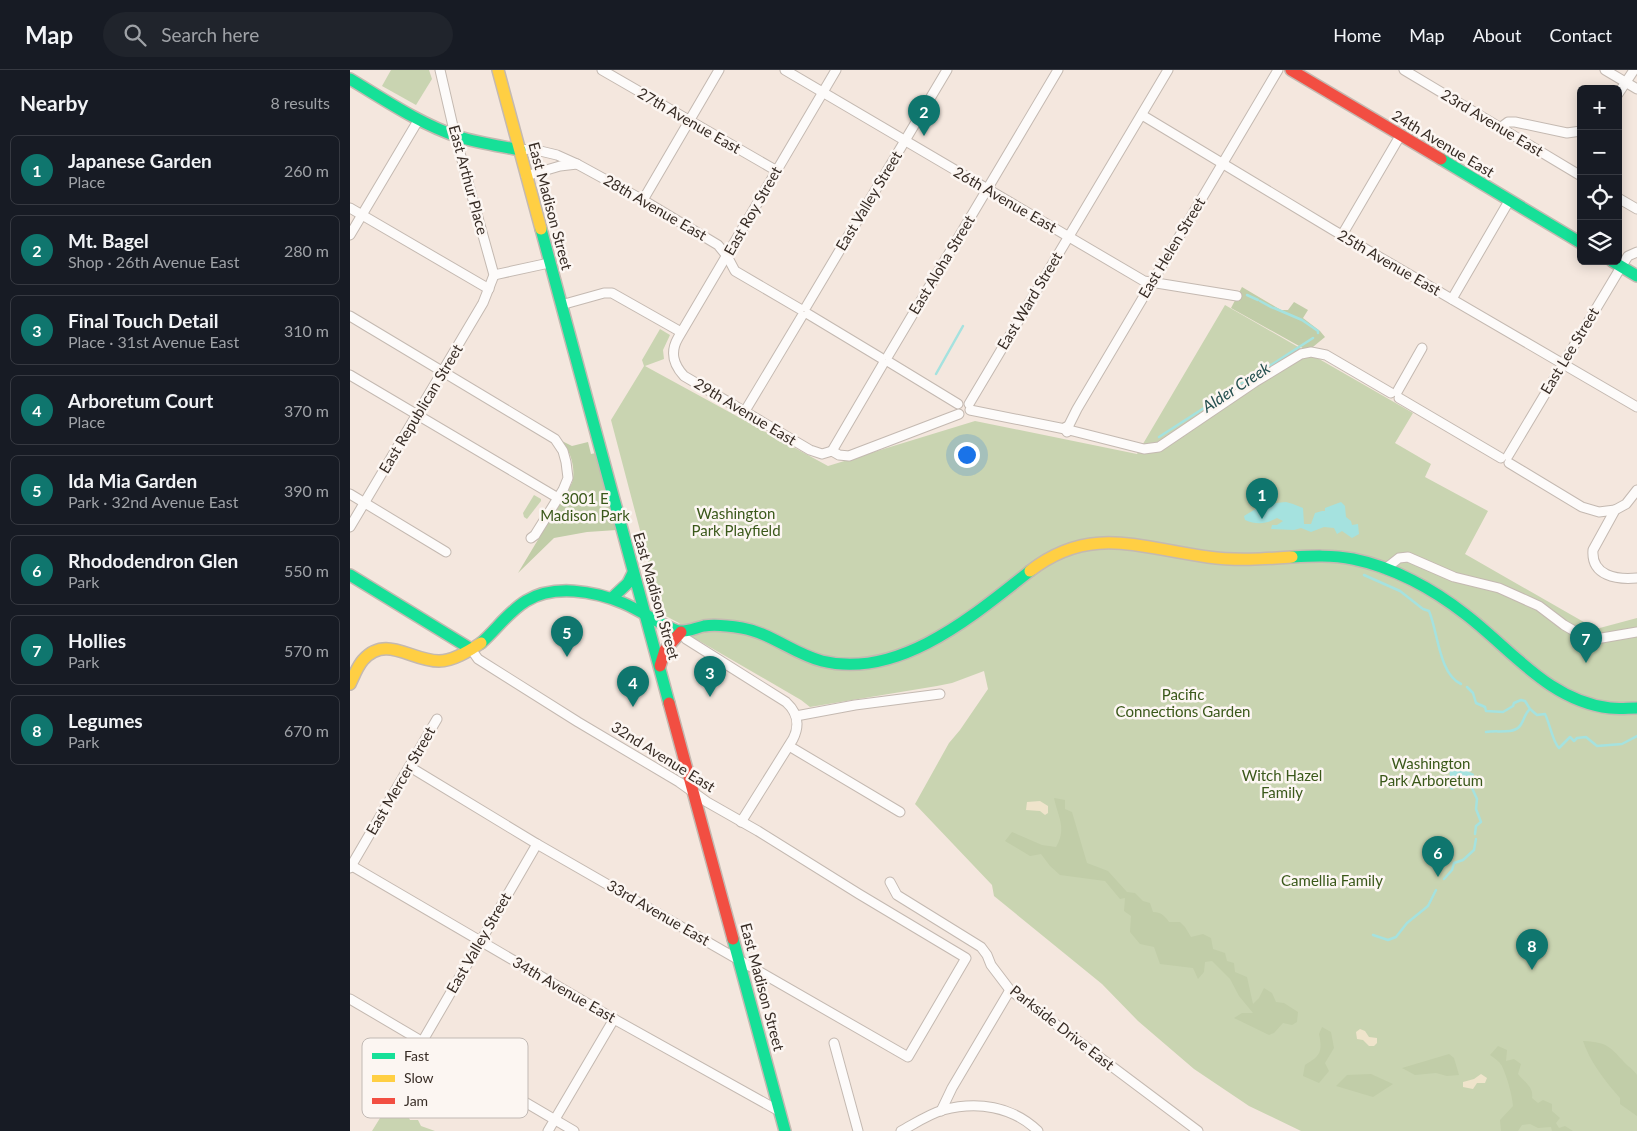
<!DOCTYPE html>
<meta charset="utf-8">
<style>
:root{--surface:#171b24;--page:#20242c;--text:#f1f3f6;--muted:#9ea1a6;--line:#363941;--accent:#0f766e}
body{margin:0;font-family:Lato,sans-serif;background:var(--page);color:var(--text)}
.controls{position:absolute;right:15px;top:15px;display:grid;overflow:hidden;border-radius:8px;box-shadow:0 2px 12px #0003}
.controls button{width:45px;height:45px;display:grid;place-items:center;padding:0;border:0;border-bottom:1px solid var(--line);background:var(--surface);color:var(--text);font:25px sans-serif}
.you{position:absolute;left:616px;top:384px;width:18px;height:18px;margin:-12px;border:4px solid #fff;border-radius:50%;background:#1a73e8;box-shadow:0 0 0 8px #1a73e833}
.badge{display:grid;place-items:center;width:32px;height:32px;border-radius:50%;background:var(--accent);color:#fff;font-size:16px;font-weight:700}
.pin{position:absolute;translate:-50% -41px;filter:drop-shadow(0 1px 2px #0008)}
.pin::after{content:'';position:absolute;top:26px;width:18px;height:15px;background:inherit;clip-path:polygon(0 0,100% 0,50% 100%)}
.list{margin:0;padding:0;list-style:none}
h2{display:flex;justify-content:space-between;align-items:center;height:65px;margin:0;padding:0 20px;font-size:21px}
h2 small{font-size:16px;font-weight:400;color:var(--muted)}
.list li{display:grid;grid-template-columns:32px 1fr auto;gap:15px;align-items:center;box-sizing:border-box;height:70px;margin:0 10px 10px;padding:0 10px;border:1px solid var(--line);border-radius:8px}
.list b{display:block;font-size:19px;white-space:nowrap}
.list p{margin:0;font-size:16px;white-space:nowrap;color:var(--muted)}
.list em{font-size:16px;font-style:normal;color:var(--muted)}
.icon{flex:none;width:28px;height:28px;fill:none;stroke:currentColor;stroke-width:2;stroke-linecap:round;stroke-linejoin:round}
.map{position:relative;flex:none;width:1287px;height:1061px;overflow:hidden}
header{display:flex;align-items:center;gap:30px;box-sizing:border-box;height:70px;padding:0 25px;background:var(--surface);border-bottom:1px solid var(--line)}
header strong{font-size:24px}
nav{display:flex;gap:28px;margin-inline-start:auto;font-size:18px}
.search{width:350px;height:45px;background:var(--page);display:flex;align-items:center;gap:12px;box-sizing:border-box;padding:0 18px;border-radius:28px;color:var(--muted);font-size:19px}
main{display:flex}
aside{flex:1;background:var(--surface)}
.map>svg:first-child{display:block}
.green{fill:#c9d4b1}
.forest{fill:#c1cda8}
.sand{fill:#efe4cb}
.water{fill:#a5e2df}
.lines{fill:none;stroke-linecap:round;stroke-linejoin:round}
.stream{stroke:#a5e2df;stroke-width:2.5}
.street-casing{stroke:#c4b9b1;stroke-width:11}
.fast-casing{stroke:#c4b9b1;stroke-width:14}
.slow-casing{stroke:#c4b9b1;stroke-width:14}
.jam-casing{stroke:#c4b9b1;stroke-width:14}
.street{stroke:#fdfbfa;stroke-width:9}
.fast{stroke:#16e098;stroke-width:11}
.slow{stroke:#ffcf43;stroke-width:11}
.jam{stroke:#f24e42;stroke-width:11}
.labels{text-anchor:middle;stroke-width:5;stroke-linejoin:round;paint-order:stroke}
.street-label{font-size:15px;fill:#372c25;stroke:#fcf6f2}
.park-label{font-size:15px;fill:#3a581a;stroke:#fcf6f2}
.water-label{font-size:16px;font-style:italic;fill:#244f4f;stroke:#fcf6f2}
.key{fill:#fcf6f2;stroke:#c1b9b4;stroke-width:1}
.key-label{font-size:14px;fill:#372c25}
</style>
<header>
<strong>Map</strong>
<div class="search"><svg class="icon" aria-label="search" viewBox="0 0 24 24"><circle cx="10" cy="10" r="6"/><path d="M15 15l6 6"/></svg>Search here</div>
<nav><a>Home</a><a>Map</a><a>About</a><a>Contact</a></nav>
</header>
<main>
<aside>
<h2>Nearby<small>8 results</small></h2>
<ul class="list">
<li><span class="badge">1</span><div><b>Japanese Garden</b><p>Place</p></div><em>260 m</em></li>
<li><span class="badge">2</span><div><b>Mt. Bagel</b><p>Shop · 26th Avenue East</p></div><em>280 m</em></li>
<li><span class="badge">3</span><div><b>Final Touch Detail</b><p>Place · 31st Avenue East</p></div><em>310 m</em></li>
<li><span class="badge">4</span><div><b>Arboretum Court</b><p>Place</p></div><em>370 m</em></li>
<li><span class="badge">5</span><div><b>Ida Mia Garden</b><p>Park · 32nd Avenue East</p></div><em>390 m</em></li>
<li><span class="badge">6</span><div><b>Rhododendron Glen</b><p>Park</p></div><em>550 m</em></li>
<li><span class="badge">7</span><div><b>Hollies</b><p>Park</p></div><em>570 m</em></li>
<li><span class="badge">8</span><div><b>Legumes</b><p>Park</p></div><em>670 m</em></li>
</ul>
</aside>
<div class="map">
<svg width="1287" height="1061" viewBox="0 0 1287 1061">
<rect width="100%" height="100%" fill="#f4e7de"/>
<!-- green -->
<g class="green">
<polygon points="41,0 79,0 82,9 66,35 32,16"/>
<polygon points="875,235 1063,343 1045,373 1081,394 1075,407 1138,441 1115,484 1246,559 1287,548 1287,1061 951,1061 899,1036 844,999 788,951 752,914 644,826 642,815 565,734 599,673 610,660 638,619 634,601 602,613 587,616 460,637 451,630 339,565 329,553 312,544 261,350 294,296 292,290 310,259 320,265 313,280 314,289 295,296 478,396 625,351 787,384"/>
<polygon points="184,425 191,429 191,431 177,449 174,447 173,443"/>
<polygon points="51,1032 53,1034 50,1041 57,1044 60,1050 68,1050 71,1056 85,1061 22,1061 35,1040 41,1043 46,1036"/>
</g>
<!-- forest -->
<g class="forest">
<polygon points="892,217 931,240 938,240 944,232 958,240 953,248 970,261 975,267 958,281 881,238"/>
<path d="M 212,371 L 222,376 L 238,372 L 241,384 L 246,383 L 267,460 L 237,462 L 204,468 L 168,503 L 222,413 C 226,399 221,382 212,371 Z"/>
<path d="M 704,728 L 715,730 L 715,739 L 722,742 L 737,793 L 758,801 L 777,822 L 785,823 L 793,831 L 800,833 L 803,842 C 811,842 815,846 819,852 L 830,852 L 835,857 L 841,867 L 853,864 L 861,868 L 863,879 L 875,883 L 877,891 L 884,893 L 885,902 L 897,907 L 903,934 L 909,928 L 914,918 L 922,923 L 926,932 L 934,933 L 948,942 L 947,952 L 942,955 L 933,953 L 924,963 L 919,965 L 884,948 L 892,943 L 903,943 L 889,926 L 880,909 L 862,891 L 855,892 L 854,902 L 848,909 L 843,898 L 810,894 L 804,877 L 790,874 L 780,862 L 781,846 L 774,841 L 775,828 L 770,829 L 755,811 L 710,805 L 700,796 L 691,784 L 680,786 L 655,771 L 662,762 L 692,775 L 706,777 C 717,758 708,747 704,728 Z"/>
<path d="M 972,957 L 981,962 L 984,978 L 975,993 L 979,1001 L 969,1013 L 953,1006 L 955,995 C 970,986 973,982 969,964 Z"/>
<path d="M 1233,971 C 1260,972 1261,979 1278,996 C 1282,999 1284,1001 1287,1005 L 1287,1046 L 1270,1034 L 1270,1028 C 1255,1011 1240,992 1233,971 Z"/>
<path d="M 1148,976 L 1157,980 L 1156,991 L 1164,989 L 1171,994 L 1168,1004 C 1174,1012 1184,1017 1182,1028 L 1188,1033 L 1193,1030 L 1202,1034 L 1202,1041 L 1210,1048 L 1206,1053 L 1209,1058 L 1215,1056 L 1223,1061 L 1202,1061 L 1201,1057 L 1188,1058 L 1180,1054 L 1172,1055 L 1168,1061 L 1151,1061 L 1150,1050 L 1163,1036 C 1162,1024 1157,1007 1152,996 C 1149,991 1144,988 1140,985 Z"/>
<polygon points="1099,984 1104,988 1109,1005 1097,1006 1086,1003 1065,1005 1052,998"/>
<polygon points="1021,1004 1043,1014 1023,1027 986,1016 997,1005"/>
</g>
<!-- sand -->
<g class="sand">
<polygon points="677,732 690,731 698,736 698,743 695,745 690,741 676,740"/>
<polygon points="1010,959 1015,961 1019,967 1027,968 1027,973 1024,976 1019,976 1013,970 1007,969 1006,962"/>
<polygon points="1131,1004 1137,1008 1135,1013 1127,1013 1123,1019 1113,1017 1113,1012 1124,1009"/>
</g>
<!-- water -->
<g class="water">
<path d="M 936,432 L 943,434 L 953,438 L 954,454 L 961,454 L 965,443 L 972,441 L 975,441 L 975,438 L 991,432 L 995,436 L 996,447 L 1001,451 L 1002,455 L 1008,454 L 1009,464 L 1002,468 L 992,461 L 987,464 L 984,458 L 974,457 L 961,462 L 951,458 L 944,460 L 921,459 L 922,455 L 927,455 L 933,451 L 927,448 C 916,454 907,455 895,450 L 894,446 L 912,435 L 920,436 L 926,433 Z"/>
<path d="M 1107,689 L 1112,690 L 1118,701 L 1124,704 L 1122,718 L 1117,713 C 1111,713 1107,718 1101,720 L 1099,717 L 1100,697 Z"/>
</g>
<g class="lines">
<!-- stream -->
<g class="stream">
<polyline points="897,225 908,230"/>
<polyline points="910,231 923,238"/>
<polyline points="924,238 952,250 968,261 968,263"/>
<polyline points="586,304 613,256"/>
<polyline points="809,367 963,268"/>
<path d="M 1014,505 L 1050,521 L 1073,539 L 1079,541 C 1088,562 1089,604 1111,614"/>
<path d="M 1117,617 L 1123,623 L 1126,633 L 1135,637 L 1136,641 L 1153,642 L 1163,636 L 1164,633 L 1171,630 L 1175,631 L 1180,639 L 1187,645 L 1195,644 C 1199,651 1203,673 1209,678 L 1220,667 L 1224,671 L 1227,668 L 1236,667 L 1247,676 L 1272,674 L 1287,666"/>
<path d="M 1136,662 C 1146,660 1162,664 1169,657 C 1174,652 1174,644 1180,639"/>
<polyline points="1122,718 1127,729 1126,739 1131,752 1126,756 1125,764"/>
<polyline points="1094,809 1102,800 1104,793 1113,790 1124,780 1126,769"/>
<polyline points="1023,865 1038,870 1046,867 1057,853 1078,836 1086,820"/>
</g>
<defs>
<g id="street">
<polyline points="252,0 427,101"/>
<polyline points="435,0 794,211 887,226"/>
<polyline points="1054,0 1231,106"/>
<polyline points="1255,0 1287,19"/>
<polyline points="1268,24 1284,0"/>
<polyline points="792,45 983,160 1287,337"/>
<polyline points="1150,58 1158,52 1165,52 1217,63 1231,61"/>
<polyline points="170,80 182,79 207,85 227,94 293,130 368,175 377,186 385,201 450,239"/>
<polyline points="176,106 210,96 227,94"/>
<polyline points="1268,128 1287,139"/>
<polyline points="293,130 369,0"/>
<polyline points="0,138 139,219"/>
<polyline points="0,165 69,49"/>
<polyline points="992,165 1050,66"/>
<polyline points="144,205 199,193"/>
<polyline points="1102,229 1159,131"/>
<polyline points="211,235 254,223 262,223 331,262"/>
<polyline points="456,237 597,0"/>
<polyline points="458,244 531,288"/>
<polyline points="0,246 205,369 213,381 216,392 218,408 213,420 185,465 181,468"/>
<polyline points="538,286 708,0"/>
<polyline points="539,292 608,334"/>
<polyline points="0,305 208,428"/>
<polyline points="1047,322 1072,278"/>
<polyline points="1049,328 1151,388"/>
<polyline points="619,334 818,0"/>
<polyline points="620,340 715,359 716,357 719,358"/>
<polyline points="395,341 452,246"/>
<polyline points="718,357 727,339 928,0"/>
<polyline points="715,359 717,362 719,360 794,379 809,377 905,312 951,284 961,282 976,285 1041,323"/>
<path d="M 482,381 L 472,384 L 460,380 L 334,306 C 323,294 320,282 328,268 L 486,0"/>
<polyline points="482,381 489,385 499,386 609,344"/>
<polyline points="482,381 533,294"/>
<polyline points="1158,386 1271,197 1278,186 1287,182"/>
<polyline points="1159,393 1232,437 1249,442 1265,440"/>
<path d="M 1287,420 L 1276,434 L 1265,440 L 1243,480 C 1241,506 1267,510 1287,508"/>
<polyline points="0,424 96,482"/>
<polyline points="0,457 133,233 144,205 105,65 90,0"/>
<polyline points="1035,499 1049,488 1058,487 1104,507 1149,518 1189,536 1214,555 1233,566 1246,569 1287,562"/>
<path d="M 331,562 L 336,569 L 436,632 C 448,643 450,655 443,669 L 391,752"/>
<polyline points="446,646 505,635 590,624"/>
<polyline points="439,676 550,742"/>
<polyline points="60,697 187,774 558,987 616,888 509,824 408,761 357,732 329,712 228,652 128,589 121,579"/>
<polyline points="2,796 264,949 429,1041"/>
<polyline points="0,798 87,649"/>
<polyline points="540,812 547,825 631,877 637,885 641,895 660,920 848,1061"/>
<polyline points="0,929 224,1061"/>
<polyline points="72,972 187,774"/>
<polyline points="484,973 508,1061"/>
<polyline points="591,1041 602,1018 660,920"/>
<polyline points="198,1061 264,949"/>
<path d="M 551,1061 C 564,1054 579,1044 593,1040 C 627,1031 662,1036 688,1061"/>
</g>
<g id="fast">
<path d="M 0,9 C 35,30 70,54 109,67 C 129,73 150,76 170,80"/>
<polyline points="1091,89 1231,173"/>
<polyline points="191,159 319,633"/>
<polyline points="1262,191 1287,206"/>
<path d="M 942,487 C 962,486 982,485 1003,489 C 1043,497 1083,519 1115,544 C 1161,579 1199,631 1260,638 C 1269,639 1278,638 1287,638"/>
<polyline points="0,505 121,579"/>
<polyline points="262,528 278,513 283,503"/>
<path d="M 131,573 C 146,560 158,542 176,531 C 204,514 244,521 273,533 C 292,541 309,554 328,561 C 337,562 345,558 354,556 C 366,554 380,556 392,558 C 421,563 444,584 472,591 C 549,610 624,545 680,501"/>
<polyline points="383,869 435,1061"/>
</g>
<g id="slow">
<polyline points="148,0 191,159"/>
<path d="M 680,501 C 740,454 790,478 858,487 C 886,491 914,489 942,487"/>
<path d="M 0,614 C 4,606 7,597 13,590 C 36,564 61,591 89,591 C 103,591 119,581 131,573"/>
</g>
<g id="jam">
<polyline points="941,0 1091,89"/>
<polyline points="310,596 315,580 331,562"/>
<polyline points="319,633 383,869"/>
</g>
</defs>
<!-- street casing -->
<use href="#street" class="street-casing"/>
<!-- fast casing -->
<use href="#fast" class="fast-casing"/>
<!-- slow casing -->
<use href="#slow" class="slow-casing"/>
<!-- jam casing -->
<use href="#jam" class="jam-casing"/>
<!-- street -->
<use href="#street" class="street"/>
<!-- fast -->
<use href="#fast" class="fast"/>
<!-- slow -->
<use href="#slow" class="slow"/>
<!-- jam -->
<use href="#jam" class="jam"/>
</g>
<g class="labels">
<!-- street labels -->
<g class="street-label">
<text transform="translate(339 51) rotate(30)" y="5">27th Avenue East</text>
<text transform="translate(1142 53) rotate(31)" y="5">23rd Avenue East</text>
<text transform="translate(1093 74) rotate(31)" y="5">24th Avenue East</text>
<text transform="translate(118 110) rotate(75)" y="5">East Arthur Place</text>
<text transform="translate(655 130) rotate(30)" y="5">26th Avenue East</text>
<text transform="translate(519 131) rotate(-59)" y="5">East Valley Street</text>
<text transform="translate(200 136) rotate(75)" y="5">East Madison Street</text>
<text transform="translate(305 138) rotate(30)" y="5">28th Avenue East</text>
<text transform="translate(403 141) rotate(-60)" y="5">East Roy Street</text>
<text transform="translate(822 178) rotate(-59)" y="5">East Helen Street</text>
<text transform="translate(1039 193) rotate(30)" y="5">25th Avenue East</text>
<text transform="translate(592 195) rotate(-59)" y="5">East Aloha Street</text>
<text transform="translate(680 231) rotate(-59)" y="5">East Ward Street</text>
<text transform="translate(1220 281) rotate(-59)" y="5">East Lee Street</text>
<text transform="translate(71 339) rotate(-59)" y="5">East Republican Street</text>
<text transform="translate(395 342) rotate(31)" y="5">29th Avenue East</text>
<text transform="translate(306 526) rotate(74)" y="5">East Madison Street</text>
<text transform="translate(313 687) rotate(32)" y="5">32nd Avenue East</text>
<text transform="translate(51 711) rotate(-60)" y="5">East Mercer Street</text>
<text transform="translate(308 843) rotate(30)" y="5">33rd Avenue East</text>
<text transform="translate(129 873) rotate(-60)" y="5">East Valley Street</text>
<text transform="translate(412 917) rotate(75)" y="5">East Madison Street</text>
<text transform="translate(214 920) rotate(30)" y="5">34th Avenue East</text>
<text transform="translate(712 958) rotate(38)" y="5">Parkside Drive East</text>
</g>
<!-- park labels -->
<g class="park-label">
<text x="235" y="434">3001 E<tspan x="235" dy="17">Madison Park</tspan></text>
<text x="386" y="449">Washington<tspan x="386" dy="17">Park Playfield</tspan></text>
<text x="833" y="630">Pacific<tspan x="833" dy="17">Connections Garden</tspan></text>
<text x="1081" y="699">Washington<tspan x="1081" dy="17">Park Arboretum</tspan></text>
<text x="932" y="711">Witch Hazel<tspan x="932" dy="17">Family</tspan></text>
<text x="982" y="816">Camellia Family</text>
</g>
<!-- water labels -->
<g class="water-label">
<text transform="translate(886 317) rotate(-33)" y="6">Alder Creek</text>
</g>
</g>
<!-- legend -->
<rect x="12" y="968" width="166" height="80" rx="8" class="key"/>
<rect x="22" y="983" width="23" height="6" fill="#16e098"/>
<rect x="22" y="1005" width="23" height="7" fill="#ffcf43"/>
<rect x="22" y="1028" width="23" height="6" fill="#f24e42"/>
<g class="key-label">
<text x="54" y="991">Fast</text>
<text x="54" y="1013">Slow</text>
<text x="54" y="1036">Jam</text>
</g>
</svg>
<div class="controls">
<button>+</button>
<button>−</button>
<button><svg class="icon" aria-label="locate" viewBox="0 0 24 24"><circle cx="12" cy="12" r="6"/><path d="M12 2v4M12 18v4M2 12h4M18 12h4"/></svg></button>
<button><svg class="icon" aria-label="layers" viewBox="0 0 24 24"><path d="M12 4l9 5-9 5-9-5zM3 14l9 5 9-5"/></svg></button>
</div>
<div class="you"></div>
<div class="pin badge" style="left:912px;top:449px">1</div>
<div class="pin badge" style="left:574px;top:66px">2</div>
<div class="pin badge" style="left:360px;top:627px">3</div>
<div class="pin badge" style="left:283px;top:637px">4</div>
<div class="pin badge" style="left:217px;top:587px">5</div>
<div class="pin badge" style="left:1088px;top:807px">6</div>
<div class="pin badge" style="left:1236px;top:593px">7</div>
<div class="pin badge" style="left:1182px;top:900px">8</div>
</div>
</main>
